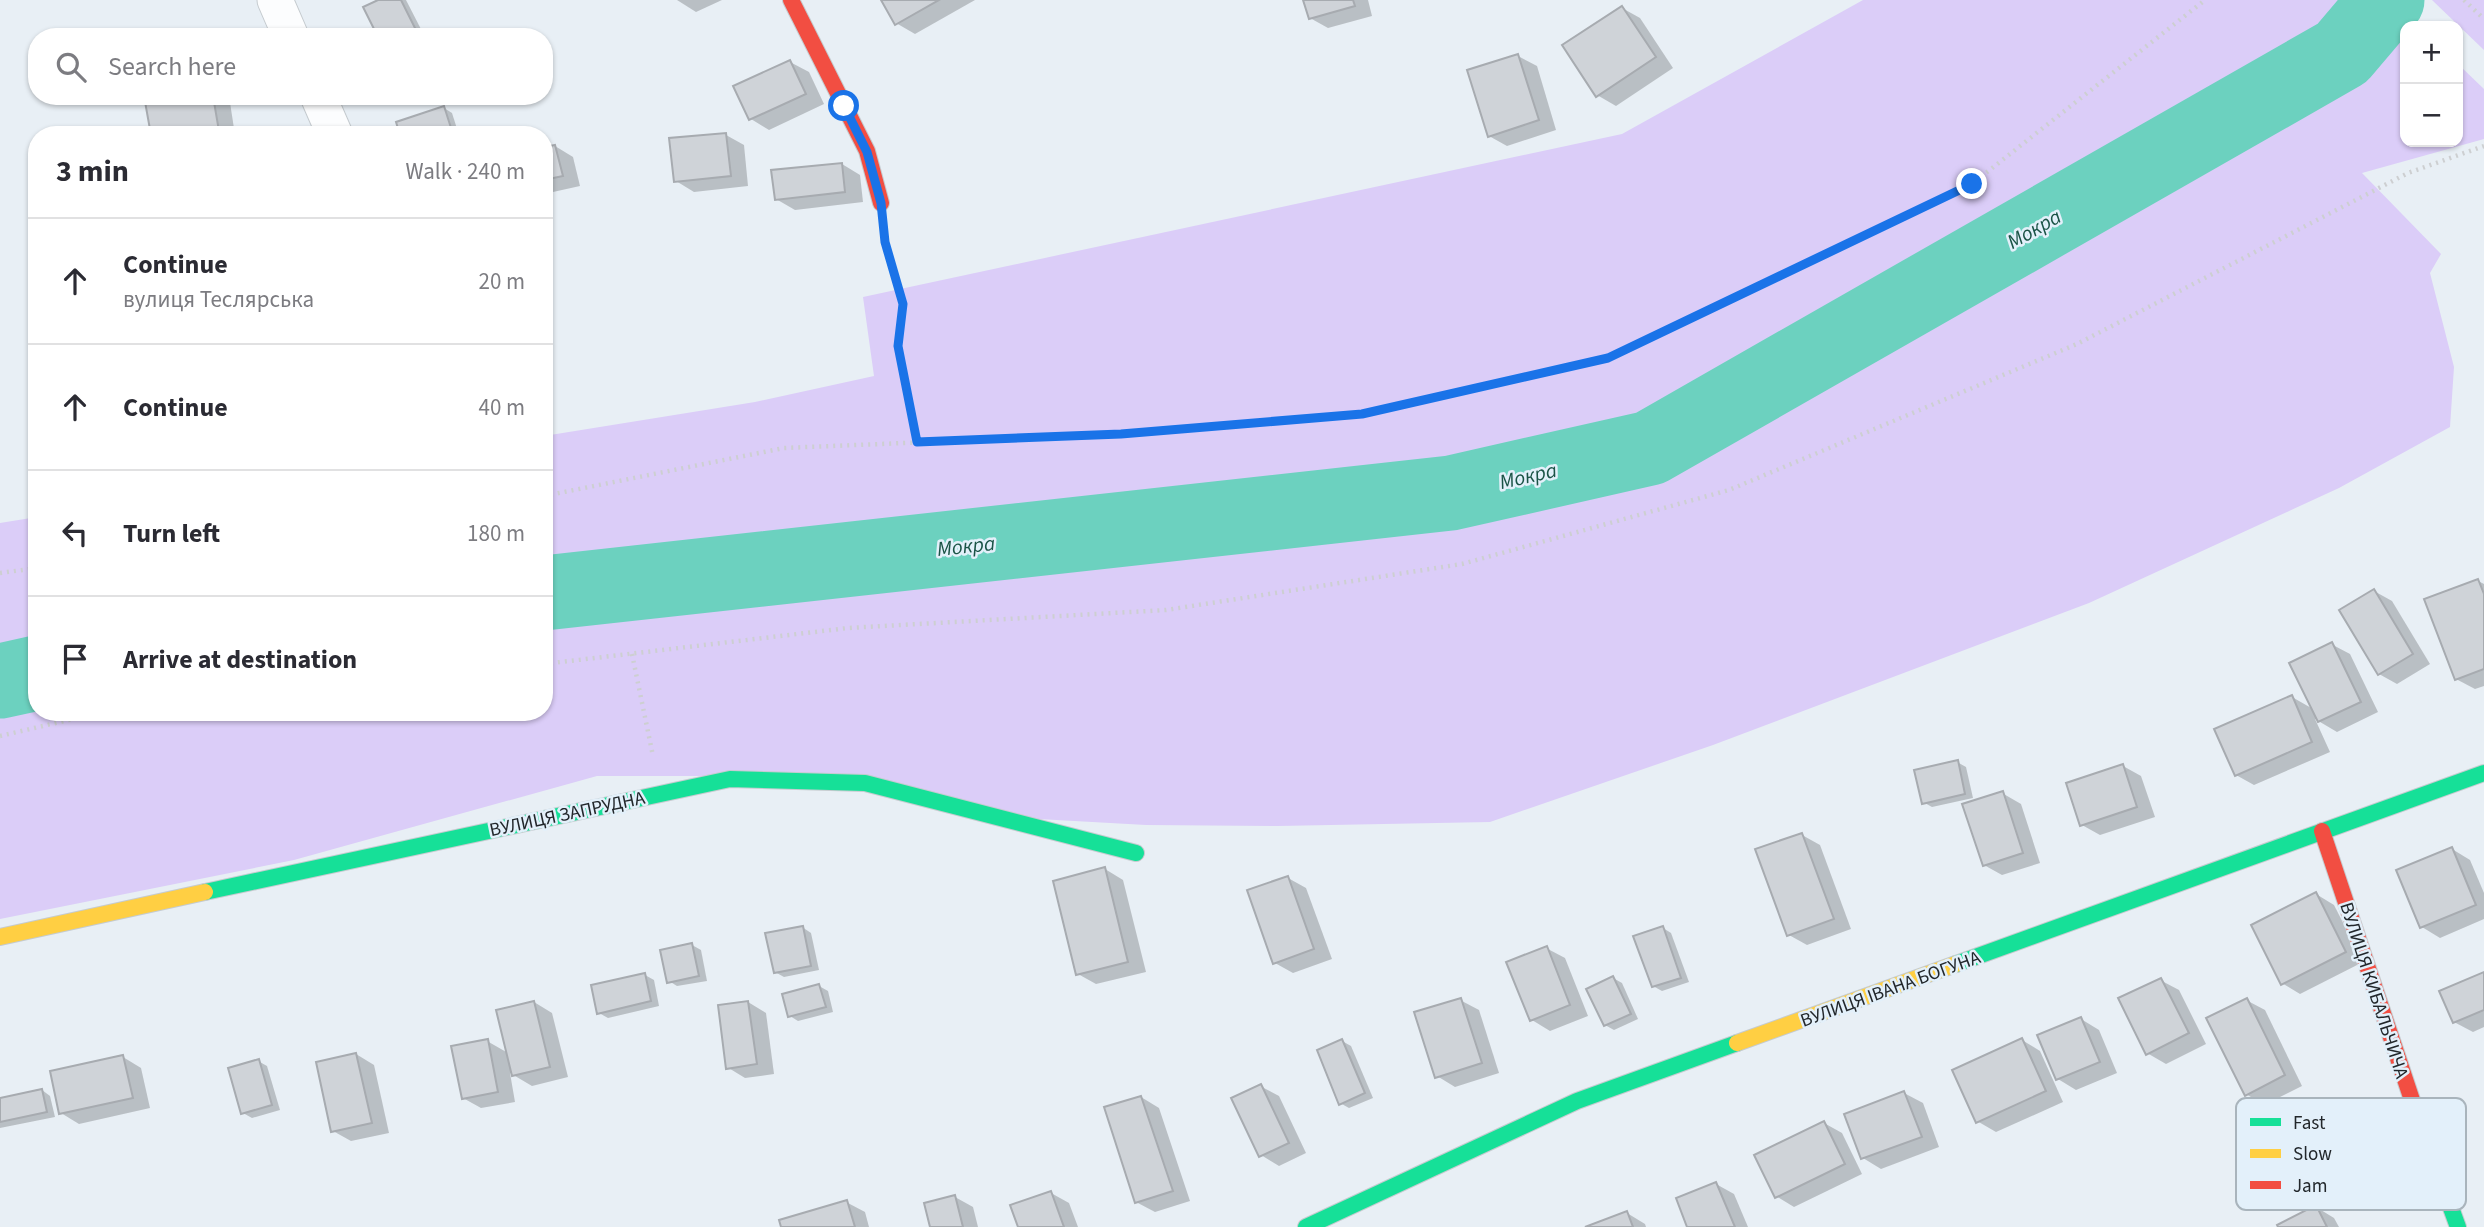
<!DOCTYPE html>
<meta charset="utf-8">
<style>
:root{--surface:#fff;--page:#f2f2f3;--text:#2b2b33;--muted:#7c7c81;--line:#e1e1e2}
body{margin:0;font-family:"Source Sans 3",sans-serif;background:var(--page);color:var(--text)}
.controls{position:absolute;right:21px;top:21px;display:grid;overflow:hidden;border-radius:14px;box-shadow:0 2px 5px #0004}
.controls button{width:63px;height:63px;display:grid;place-items:center;padding:0;border:0;border-bottom:2px solid var(--line);background:var(--surface);color:var(--text);font:35px sans-serif}
.stop{position:absolute;width:21px;height:21px;margin:-16px;border:5px solid #1a73e8;border-radius:50%;background:#fff}
.stop.end{background:#1a73e8;border-color:#fff;box-shadow:0 2px 7px #0008}
.list{margin:0;padding:0;list-style:none}
h2{display:flex;justify-content:space-between;align-items:center;height:91px;margin:0;padding:0 28px;font-size:30px}
h2 small{font-size:23px;font-weight:400;color:var(--muted)}
.list li{display:grid;grid-template-columns:46px 1fr auto;gap:21px;align-items:center;box-sizing:border-box;height:126px;padding:0 28px;border-top:2px solid var(--line)}
.list b{display:block;font-size:26px;white-space:nowrap}
.list p{margin:0;font-size:23px;white-space:nowrap;color:var(--muted)}
.list em{font-size:23px;font-style:normal;color:var(--muted)}
.icon{flex:none;width:38px;height:38px;fill:none;stroke:currentColor;stroke-width:2;stroke-linecap:round;stroke-linejoin:round}
.map{position:relative;flex:none;width:2484px;height:1227px;overflow:hidden}
.search{position:absolute;background:var(--surface);box-shadow:0 2px 5px #0004;left:28px;top:28px;width:525px;height:77px;display:flex;align-items:center;gap:18px;box-sizing:border-box;padding:0 24px;border-radius:28px;color:var(--muted);font-size:26px}
.panel{position:absolute;background:var(--surface);box-shadow:0 2px 5px #0004;left:28px;top:126px;width:525px;height:595px;border-radius:28px}
.map>svg:first-child{display:block}
.green{fill:#dbcdf8}
.shadow{fill:#0003}
.lines{fill:none;stroke-linecap:round;stroke-linejoin:round}
.river{stroke:#6cd1bf;stroke-width:75}
.building{fill:#cfd3d8;stroke:#a7abb0;stroke-width:2}
.street-casing{stroke:#c5cbcf;stroke-width:37}
.fast-casing{stroke:#c5cbcf;stroke-width:18}
.slow-casing{stroke:#c5cbcf;stroke-width:18}
.jam-casing{stroke:#c5cbcf;stroke-width:18}
.path{stroke:#cdcfd1;stroke-width:4.5;stroke-dasharray:2 5;stroke-linecap:butt}
.street{stroke:#fcfdfe;stroke-width:35}
.fast{stroke:#16e098;stroke-width:16}
.slow{stroke:#ffcf43;stroke-width:16}
.jam{stroke:#f24e42;stroke-width:16}
.route{stroke:#1a73e8;stroke-width:9}
.labels{text-anchor:middle;stroke-width:5;stroke-linejoin:round;paint-order:stroke}
.street-label{font-size:19px;fill:#22272b;stroke:#e3f0fa}
.water-label{font-size:21px;font-style:italic;fill:#1a5346;stroke:#e3f0fa}
.key{fill:#e3f0fa;stroke:#a9b4bc;stroke-width:2}
.key-label{font-size:19px;fill:#22272b}
</style>
<div class="map">
<svg width="2484" height="1227" viewBox="0 0 2484 1227">
<rect width="100%" height="100%" fill="#e8eff5"/>
<!-- green -->
<g class="green">
<polygon points="1863,0 2390,0 2418,26 2405,26 2405,142 2458,142 2458,64 2484,89 2484,139 2362,173 2441,254 2430,273 2454,367 2450,427 2339,488 2089,603 1713,745 1490,822 1278,826 1146,825 986,816 786,776 597,776 294,860 0,919 0,523 37,517 37,712 544,712 544,436 755,402 874,376 863,297 1622,134"/>
<polygon points="2432,0 2484,0 2484,50"/>
</g>
<!-- shadow -->
<g class="shadow">
<polygon points="382,0 406,0 425,37 380,37"/>
<polygon points="677,0 722,0 696,12"/>
<polygon points="883,0 975,0 915,34 896,23"/>
<polygon points="1305,0 1368,0 1372,16 1328,28 1310,18"/>
<polygon points="1622,8 1640,18 1673,68 1616,106 1597,95"/>
<polygon points="1518,56 1537,66 1556,130 1507,146 1489,136"/>
<polygon points="790,62 809,72 824,104 769,130 751,119"/>
<polygon points="145,96 229,96 235,135 152,135"/>
<polygon points="444,108 452,113 459,135 402,135"/>
<polygon points="726,135 744,145 748,186 694,192 676,181"/>
<polygon points="555,146 573,157 580,186 544,194 544,149"/>
<polygon points="842,164 860,175 863,202 795,210 776,199"/>
<polygon points="2478,581 2484,584 2484,686 2475,689 2456,679"/>
<polygon points="2374,591 2392,601 2430,664 2397,684 2379,674"/>
<polygon points="2331,644 2350,654 2378,712 2337,732 2315,719 2330,752 2254,785 2236,775 2292,697 2313,709"/>
<polygon points="1957,762 1966,767 1973,798 1932,807 1923,802"/>
<polygon points="2123,766 2141,776 2155,817 2100,835 2082,825"/>
<polygon points="2002,793 2021,804 2040,863 2002,875 1984,865"/>
<polygon points="1802,835 1820,845 1851,929 1807,945 1789,935"/>
<polygon points="2452,849 2470,860 2484,893 2484,919 2440,938 2422,927"/>
<polygon points="1105,869 1123,880 1146,972 1096,984 1078,974"/>
<polygon points="1288,878 1306,888 1332,959 1293,973 1275,963"/>
<polygon points="2316,894 2334,905 2363,962 2300,994 2282,983"/>
<polygon points="802,927 811,933 819,970 784,977 775,972"/>
<polygon points="1663,928 1671,933 1689,982 1662,991 1653,986"/>
<polygon points="692,945 701,950 707,981 677,986 669,981"/>
<polygon points="1546,948 1565,958 1588,1016 1550,1031 1532,1020"/>
<polygon points="2484,974 2484,1027 2473,1032 2454,1022"/>
<polygon points="645,975 654,980 659,1006 608,1018 599,1013"/>
<polygon points="1613,978 1622,983 1638,1019 1614,1030 1605,1025"/>
<polygon points="2160,980 2179,990 2206,1044 2166,1064 2147,1053"/>
<polygon points="819,986 828,991 833,1012 798,1021 790,1016"/>
<polygon points="1460,1000 1479,1010 1499,1073 1455,1087 1437,1076"/>
<polygon points="2246,1000 2265,1010 2302,1086 2264,1105 2246,1094"/>
<polygon points="534,1002 552,1013 568,1077 532,1086 510,1073 515,1102 481,1108 463,1098 487,1041 508,1053"/>
<polygon points="748,1002 766,1013 774,1074 745,1078 727,1067"/>
<polygon points="2081,1019 2099,1030 2117,1073 2076,1090 2058,1079"/>
<polygon points="2022,1040 2040,1051 2063,1102 1996,1132 1977,1121"/>
<polygon points="1342,1041 1351,1046 1373,1098 1349,1108 1340,1103"/>
<polygon points="356,1054 374,1065 389,1133 351,1141 333,1131"/>
<polygon points="123,1057 141,1068 150,1108 79,1124 61,1113"/>
<polygon points="258,1061 267,1066 280,1110 252,1118 243,1113"/>
<polygon points="1260,1086 1279,1096 1306,1153 1279,1166 1261,1155"/>
<polygon points="42,1090 50,1096 55,1117 0,1128 0,1099"/>
<polygon points="1904,1093 1923,1103 1939,1147 1881,1169 1863,1158"/>
<polygon points="1141,1097 1159,1108 1190,1201 1155,1212 1136,1202"/>
<polygon points="1824,1123 1842,1133 1862,1174 1794,1207 1776,1196"/>
<polygon points="1716,1184 1734,1194 1748,1227 1689,1227"/>
<polygon points="1051,1193 1069,1203 1078,1227 1019,1227"/>
<polygon points="955,1197 973,1207 978,1227 932,1227"/>
<polygon points="846,1202 865,1212 869,1227 783,1227"/>
<polygon points="2316,1207 2334,1218 2339,1227 2280,1227"/>
<polygon points="1627,1213 1645,1224 1646,1227 1590,1227"/>
</g>
<g class="lines">
<!-- river -->
<g class="river">
<polyline points="544,593 1451,493 1650,448 2342,53 2387,0"/>
<polyline points="0,681 37,673"/>
</g>
</g>
<!-- building -->
<g class="building">
<polygon points="378,0 401,0 419,36 378,37 363,7"/>
<polygon points="881,0 939,0 895,25"/>
<polygon points="1303,0 1353,0 1355,6 1309,19"/>
<polygon points="1622,6 1656,57 1596,97 1562,45"/>
<polygon points="1518,54 1539,120 1488,137 1467,70"/>
<polygon points="790,60 806,94 749,120 733,86"/>
<polygon points="144,96 213,96 219,131 200,135 151,135"/>
<polygon points="444,106 452,131 439,135 400,135 396,122"/>
<polygon points="726,133 731,176 674,182 669,138"/>
<polygon points="555,145 563,176 544,180 544,147"/>
<polygon points="842,163 845,192 775,200 771,170"/>
<polygon points="2478,579 2484,594 2484,669 2455,680 2424,599"/>
<polygon points="2374,589 2413,654 2378,675 2339,610"/>
<polygon points="2332,642 2361,702 2318,722 2289,663"/>
<polygon points="2292,695 2312,742 2235,776 2214,729"/>
<polygon points="1958,760 1965,794 1922,804 1914,770"/>
<polygon points="2123,764 2137,807 2080,826 2066,783"/>
<polygon points="2003,791 2023,853 1983,866 1962,804"/>
<polygon points="1802,833 1834,919 1787,936 1755,849"/>
<polygon points="2452,847 2476,905 2420,928 2396,870"/>
<polygon points="1105,867 1128,962 1076,975 1053,881"/>
<polygon points="1288,876 1314,949 1273,964 1247,890"/>
<polygon points="2316,892 2346,952 2281,985 2251,925"/>
<polygon points="803,926 811,966 774,973 765,933"/>
<polygon points="1663,926 1681,978 1652,987 1633,936"/>
<polygon points="692,943 699,976 667,983 660,950"/>
<polygon points="1547,946 1570,1005 1530,1021 1506,962"/>
<polygon points="2484,972 2484,1010 2453,1023 2439,991"/>
<polygon points="645,973 651,1001 597,1014 591,985"/>
<polygon points="1613,976 1631,1014 1604,1026 1586,989"/>
<polygon points="2161,978 2189,1033 2146,1055 2118,998"/>
<polygon points="819,984 826,1007 788,1017 782,994"/>
<polygon points="1461,998 1482,1063 1435,1078 1414,1012"/>
<polygon points="2247,998 2285,1075 2245,1096 2206,1018"/>
<polygon points="534,1001 550,1067 512,1076 496,1010"/>
<polygon points="748,1001 757,1064 726,1069 718,1005"/>
<polygon points="2081,1017 2100,1062 2056,1080 2037,1035"/>
<polygon points="2022,1038 2046,1091 1976,1123 1952,1070"/>
<polygon points="488,1039 498,1092 462,1099 451,1046"/>
<polygon points="1342,1039 1365,1093 1339,1105 1317,1050"/>
<polygon points="356,1053 372,1123 331,1132 316,1062"/>
<polygon points="123,1055 133,1098 59,1114 50,1071"/>
<polygon points="259,1059 272,1105 241,1114 228,1068"/>
<polygon points="1261,1084 1289,1143 1259,1157 1231,1098"/>
<polygon points="42,1089 47,1112 0,1122 0,1098"/>
<polygon points="1904,1091 1922,1137 1861,1159 1844,1114"/>
<polygon points="1141,1096 1173,1191 1135,1203 1104,1107"/>
<polygon points="1824,1121 1845,1164 1775,1198 1754,1155"/>
<polygon points="1716,1182 1735,1227 1687,1227 1676,1198"/>
<polygon points="1051,1191 1064,1227 1018,1227 1010,1205"/>
<polygon points="955,1195 963,1227 930,1227 924,1203"/>
<polygon points="847,1200 855,1227 781,1227 779,1220"/>
<polygon points="2316,1205 2327,1227 2278,1227 2277,1225"/>
<polygon points="1627,1211 1633,1227 1585,1227"/>
</g>
<g class="lines">
<defs>
<g id="street">
<polyline points="275,0 291,37"/>
<polyline points="318,96 335,135"/>
</g>
<g id="fast">
<polyline points="205,892 730,779 865,783 1136,853"/>
<polyline points="1956,964 2484,773"/>
<polyline points="2419,1121 2458,1227"/>
<polyline points="1306,1227 1577,1101 1737,1043"/>
</g>
<g id="slow">
<polyline points="0,937 205,892"/>
<polyline points="1737,1043 1956,964"/>
</g>
<g id="jam">
<polyline points="791,0 867,151 881,203"/>
<polyline points="2322,831 2419,1121"/>
</g>
</defs>
<!-- street casing -->
<use href="#street" class="street-casing"/>
<!-- fast casing -->
<use href="#fast" class="fast-casing"/>
<!-- slow casing -->
<use href="#slow" class="slow-casing"/>
<!-- jam casing -->
<use href="#jam" class="jam-casing"/>
<!-- path -->
<g class="path">
<polyline points="2464,0 2484,19"/>
<polyline points="885,242 903,304 898,346 917,442"/>
<polyline points="544,496 784,448 1121,434 1362,414 1608,358 1972,184 2205,0"/>
<polyline points="0,573 37,568"/>
<polyline points="632,654 653,756"/>
<polyline points="544,664 848,628 1166,610 1462,564 1729,490 2077,344 2408,173 2484,146"/>
<polyline points="0,736 103,712"/>
</g>
<!-- street -->
<use href="#street" class="street"/>
<!-- fast -->
<use href="#fast" class="fast"/>
<!-- slow -->
<use href="#slow" class="slow"/>
<!-- jam -->
<use href="#jam" class="jam"/>
</g>
<g class="lines">
<!-- route -->
<polyline class="route" points="844,106 867,152 881,203 885,242 903,304 898,346 917,442 1121,434 1362,414 1608,358 1972,184"/>
</g>
<g class="labels">
<!-- street labels -->
<g class="street-label">
<text transform="translate(567 813) rotate(-12)" y="7">ВУЛИЦЯ ЗАПРУДНА</text>
<text transform="translate(1890 988) rotate(-20)" y="7">ВУЛИЦЯ ІВАНА БОГУНА</text>
<text transform="translate(2375 990) rotate(72)" y="7">ВУЛИЦЯ КИБАЛЬЧИЧА</text>
</g>
<!-- water labels -->
<g class="water-label">
<text transform="translate(2034 229) rotate(-30)" y="7">Мокра</text>
<text transform="translate(1528 476) rotate(-13)" y="7">Мокра</text>
<text transform="translate(966 546) rotate(-6)" y="7">Мокра</text>
</g>
</g>
<!-- legend -->
<rect x="2236" y="1098" width="230" height="112" rx="10" class="key"/>
<rect x="2250" y="1118" width="31" height="8" fill="#16e098"/>
<rect x="2250" y="1149" width="31" height="9" fill="#ffcf43"/>
<rect x="2250" y="1181" width="31" height="8" fill="#f24e42"/>
<g class="key-label">
<text x="2293" y="1129">Fast</text>
<text x="2293" y="1160">Slow</text>
<text x="2293" y="1192">Jam</text>
</g>
</svg>
<div class="controls">
<button>+</button>
<button>−</button>
</div>
<div class="stop" style="left:844px;top:106px"></div>
<div class="stop end" style="left:1972px;top:184px"></div>
<div class="search"><svg class="icon" aria-label="search" viewBox="0 0 24 24"><circle cx="10" cy="10" r="6"/><path d="M15 15l6 6"/></svg>Search here</div>
<section class="panel">
<h2>3 min<small>Walk · 240 m</small></h2>
<ul class="list">
<li><svg class="icon" aria-label="ahead" viewBox="0 0 24 24"><path d="M12 20V5M6 11l6-6 6 6"/></svg><div><b>Continue</b><p>вулиця Теслярська</p></div><em>20 m</em></li>
<li><svg class="icon" aria-label="ahead" viewBox="0 0 24 24"><path d="M12 20V5M6 11l6-6 6 6"/></svg><div><b>Continue</b></div><em>40 m</em></li>
<li><svg class="icon" aria-label="left" viewBox="0 0 24 24"><path d="M17 20v-9H6M10 6l-5 5 5 5"/></svg><div><b>Turn left</b></div><em>180 m</em></li>
<li><svg class="icon" aria-label="arrive" viewBox="0 0 24 24"><path d="M6 21V4h12l-3 4 3 4H6"/></svg><div><b>Arrive at destination</b></div></li>
</ul>
</section>
</div>
